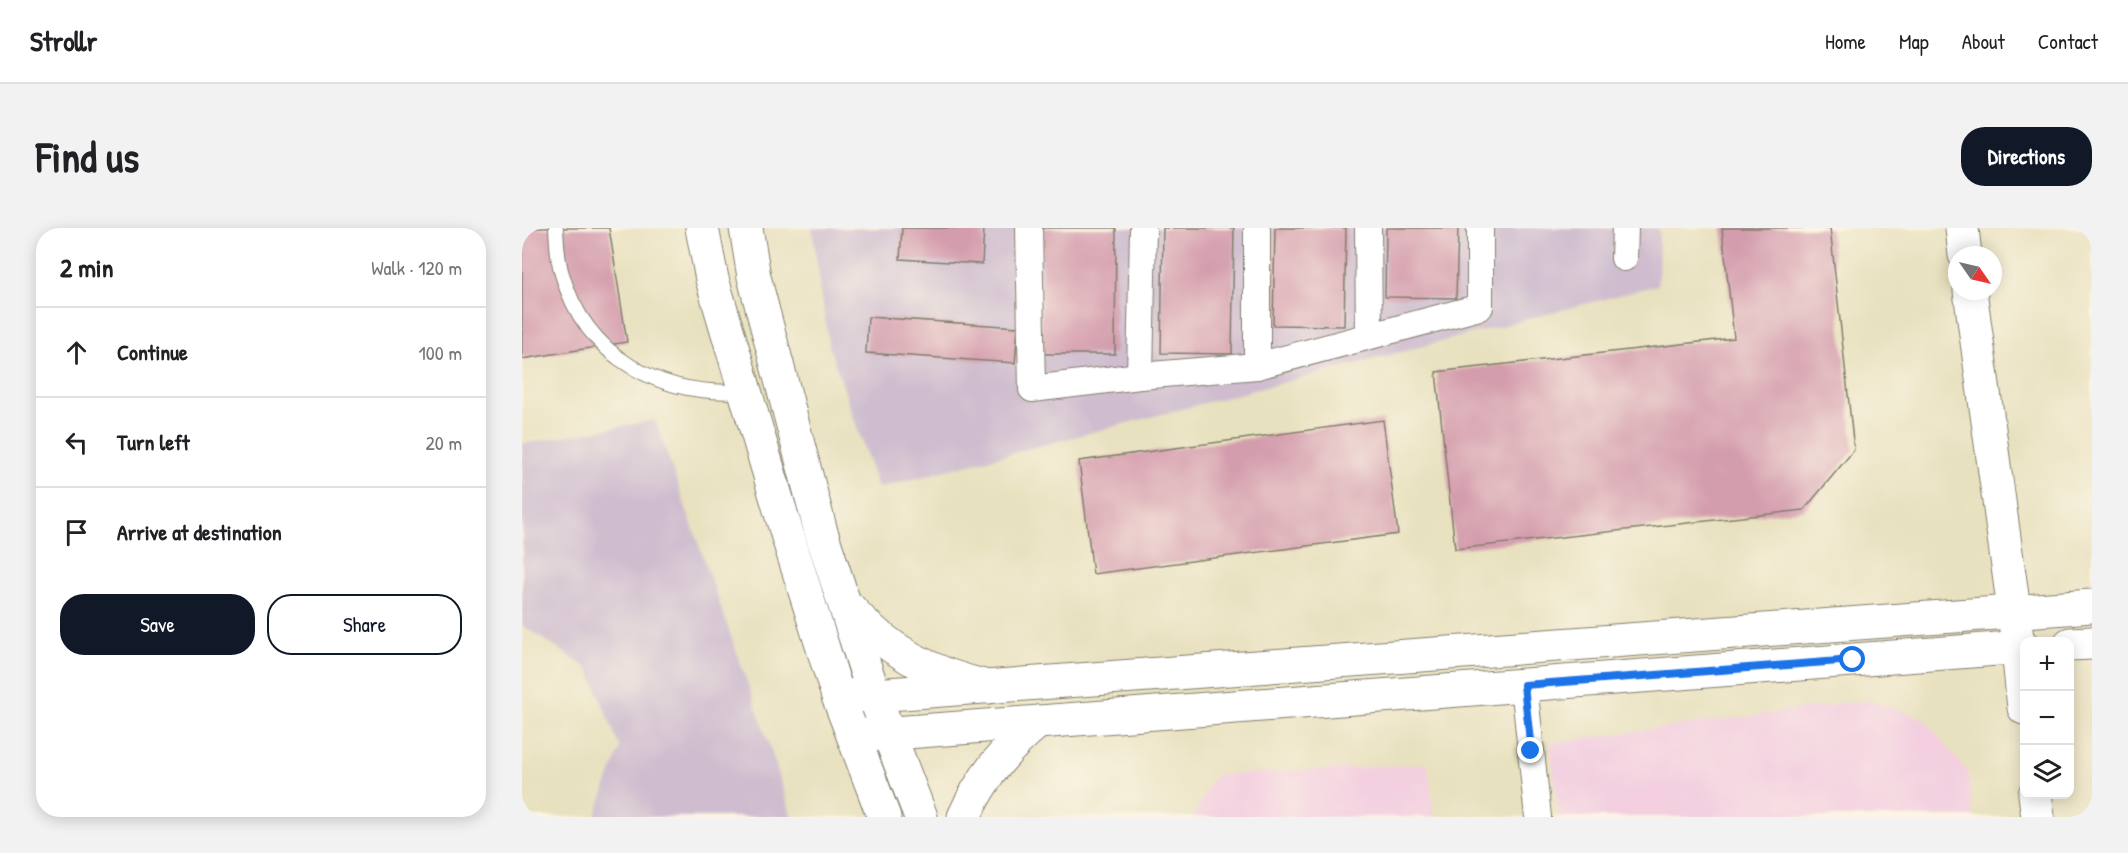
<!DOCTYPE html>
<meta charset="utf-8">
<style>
:root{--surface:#fff;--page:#f2f2f2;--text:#202124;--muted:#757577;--line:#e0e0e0;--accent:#111827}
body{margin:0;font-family:"Patrick Hand",sans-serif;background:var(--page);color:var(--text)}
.controls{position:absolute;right:18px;bottom:18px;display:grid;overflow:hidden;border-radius:12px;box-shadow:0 3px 15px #0003}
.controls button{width:54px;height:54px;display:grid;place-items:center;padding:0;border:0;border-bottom:2px solid var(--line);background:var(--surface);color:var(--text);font:30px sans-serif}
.compass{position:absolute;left:1426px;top:18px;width:54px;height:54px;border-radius:50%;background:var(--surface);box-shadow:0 3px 15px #0003;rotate:124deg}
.stop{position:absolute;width:18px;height:18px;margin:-14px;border:4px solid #1a73e8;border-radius:50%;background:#fff}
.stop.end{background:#1a73e8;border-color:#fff;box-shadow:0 2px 6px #0008}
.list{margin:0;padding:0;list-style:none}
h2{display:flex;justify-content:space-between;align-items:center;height:78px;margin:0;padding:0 24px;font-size:26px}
h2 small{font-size:20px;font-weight:400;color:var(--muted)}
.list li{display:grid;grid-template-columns:39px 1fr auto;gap:18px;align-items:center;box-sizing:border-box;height:90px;padding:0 24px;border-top:2px solid var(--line)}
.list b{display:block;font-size:22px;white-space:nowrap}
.list em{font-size:20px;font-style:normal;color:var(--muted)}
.actions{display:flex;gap:12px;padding:18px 24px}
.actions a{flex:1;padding:14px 0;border:2px solid var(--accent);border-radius:24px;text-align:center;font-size:21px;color:var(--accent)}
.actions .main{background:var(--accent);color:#fff}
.icon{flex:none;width:33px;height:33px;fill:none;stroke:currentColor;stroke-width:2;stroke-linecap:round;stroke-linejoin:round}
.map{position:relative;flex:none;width:1570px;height:589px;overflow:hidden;border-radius:24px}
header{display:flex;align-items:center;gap:36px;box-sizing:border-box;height:84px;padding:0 30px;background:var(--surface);border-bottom:2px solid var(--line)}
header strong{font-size:28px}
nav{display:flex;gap:33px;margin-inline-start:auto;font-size:21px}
.intro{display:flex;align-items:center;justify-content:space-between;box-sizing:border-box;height:144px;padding:0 36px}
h1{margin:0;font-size:42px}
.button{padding:15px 27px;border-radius:24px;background:var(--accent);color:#fff;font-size:21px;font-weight:700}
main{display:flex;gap:36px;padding:0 36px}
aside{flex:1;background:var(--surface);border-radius:24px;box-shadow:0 3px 15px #0003}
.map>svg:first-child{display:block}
.built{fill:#f3cfe0}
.industrial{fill:#cfbdcf}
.building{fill:#d49dad}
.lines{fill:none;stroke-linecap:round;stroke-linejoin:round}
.lane-casing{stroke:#827e6e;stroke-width:16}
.street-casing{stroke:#827e6e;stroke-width:28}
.secondary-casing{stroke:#827e6e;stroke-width:35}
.highway-casing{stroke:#827e6e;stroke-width:35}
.lane{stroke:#fff;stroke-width:14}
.street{stroke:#fff;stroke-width:26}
.secondary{stroke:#fff;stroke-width:33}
.highway{stroke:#fff;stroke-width:33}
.route{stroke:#1a73e8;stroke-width:8}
</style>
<header>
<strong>Strollr</strong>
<nav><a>Home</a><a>Map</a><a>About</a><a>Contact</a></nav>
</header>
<div class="intro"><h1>Find us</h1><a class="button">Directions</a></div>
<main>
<aside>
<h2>2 min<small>Walk · 120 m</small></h2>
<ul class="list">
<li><svg class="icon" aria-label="ahead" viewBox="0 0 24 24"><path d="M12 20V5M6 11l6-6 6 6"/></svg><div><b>Continue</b></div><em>100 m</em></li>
<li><svg class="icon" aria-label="left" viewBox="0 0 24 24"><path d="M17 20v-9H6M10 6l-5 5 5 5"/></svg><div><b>Turn left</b></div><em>20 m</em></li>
<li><svg class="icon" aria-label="arrive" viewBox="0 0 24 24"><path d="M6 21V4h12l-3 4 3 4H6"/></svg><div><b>Arrive at destination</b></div></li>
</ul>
<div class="actions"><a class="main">Save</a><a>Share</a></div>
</aside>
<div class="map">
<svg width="1570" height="589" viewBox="0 0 1570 589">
<rect width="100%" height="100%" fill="#fcf5e5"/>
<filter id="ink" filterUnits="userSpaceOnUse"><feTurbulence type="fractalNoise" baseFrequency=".0167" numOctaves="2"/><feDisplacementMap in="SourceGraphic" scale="12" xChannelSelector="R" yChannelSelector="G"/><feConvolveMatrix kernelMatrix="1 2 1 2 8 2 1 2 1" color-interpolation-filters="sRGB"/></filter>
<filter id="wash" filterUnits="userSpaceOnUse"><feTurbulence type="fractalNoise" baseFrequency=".008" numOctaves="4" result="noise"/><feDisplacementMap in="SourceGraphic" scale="24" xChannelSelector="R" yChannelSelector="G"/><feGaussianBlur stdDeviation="1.35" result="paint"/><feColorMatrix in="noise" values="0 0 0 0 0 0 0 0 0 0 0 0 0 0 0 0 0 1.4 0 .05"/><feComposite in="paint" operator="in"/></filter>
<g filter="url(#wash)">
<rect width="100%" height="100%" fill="#e8e1bf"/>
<!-- built -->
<g class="built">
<polygon points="1347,472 1402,491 1446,545 1451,589 1037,589 1028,515"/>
<polygon points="906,536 912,589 671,589 692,547"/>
</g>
<!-- industrial -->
<g class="industrial">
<polygon points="290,0 1137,0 1136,57 356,260 307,118"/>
<polygon points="133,192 248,519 270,589 73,589 98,520 67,441 0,397 0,216"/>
</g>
<g id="blocks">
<!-- building -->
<g class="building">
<polygon points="0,0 87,0 105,114 0,131"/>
<polygon points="380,0 462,0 460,36 378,31"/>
<polygon points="520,0 594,0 593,126 519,126"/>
<polygon points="641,0 712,0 710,126 639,125"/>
<polygon points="753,0 824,0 822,98 751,97"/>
<polygon points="864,0 936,0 934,70 863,69"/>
<polygon points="1200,0 1308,0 1332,222 1282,282 933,321 914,144 1212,110"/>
<polygon points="346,89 496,99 493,135 344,125"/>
<polygon points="861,192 876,306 571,346 557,233"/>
</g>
</g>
</g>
<g filter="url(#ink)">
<use href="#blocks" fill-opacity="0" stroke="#827e6e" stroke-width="1.5"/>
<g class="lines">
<defs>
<path id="lane" d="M 34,0 C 35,15 35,31 40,46 C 64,130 139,169 222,163"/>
<g id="street">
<polyline points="507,0 510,161 618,148 735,138 958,79 958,0"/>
<polyline points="846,0 847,108"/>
<polyline points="1102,30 1103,0"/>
<polyline points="735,138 735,0"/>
<polyline points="618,148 621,0"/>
<polyline points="1002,457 1016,589"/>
</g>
<g id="secondary">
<polyline points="1440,0 1443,27"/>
<polyline points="1448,63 1492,382 1502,480"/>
<polyline points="1548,416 1570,415"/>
<polyline points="316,468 352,467 1570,378"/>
<polyline points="332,508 1502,419"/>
<polyline points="1513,566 1516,589"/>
</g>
<g id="highway">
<polyline points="180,0 190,51 266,309 316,468 362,589"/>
<polyline points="224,0 232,49 299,304 352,467 399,589"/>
<path d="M 327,380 C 364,422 411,447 466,459"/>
<path d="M 442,589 C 459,550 484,520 516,494"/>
</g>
</defs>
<!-- lane casing -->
<use href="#lane" class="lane-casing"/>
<!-- street casing -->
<use href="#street" class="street-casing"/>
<!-- secondary casing -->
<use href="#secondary" class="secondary-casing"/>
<!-- highway casing -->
<use href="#highway" class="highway-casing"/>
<!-- lane -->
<use href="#lane" class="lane"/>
<!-- street -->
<use href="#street" class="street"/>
<!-- secondary -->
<use href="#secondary" class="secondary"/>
<!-- highway -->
<use href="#highway" class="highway"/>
</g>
</g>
<g class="lines" filter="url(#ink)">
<!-- route -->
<polyline class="route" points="1009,523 1002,457 1331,432"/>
</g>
</svg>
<div class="controls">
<button>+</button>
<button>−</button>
<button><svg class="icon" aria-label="layers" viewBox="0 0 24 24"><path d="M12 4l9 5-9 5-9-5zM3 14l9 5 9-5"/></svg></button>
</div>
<svg class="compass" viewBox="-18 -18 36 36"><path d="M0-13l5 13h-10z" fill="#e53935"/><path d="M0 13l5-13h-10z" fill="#757577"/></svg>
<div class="stop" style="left:1331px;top:432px"></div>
<div class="stop end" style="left:1009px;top:523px"></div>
</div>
</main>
